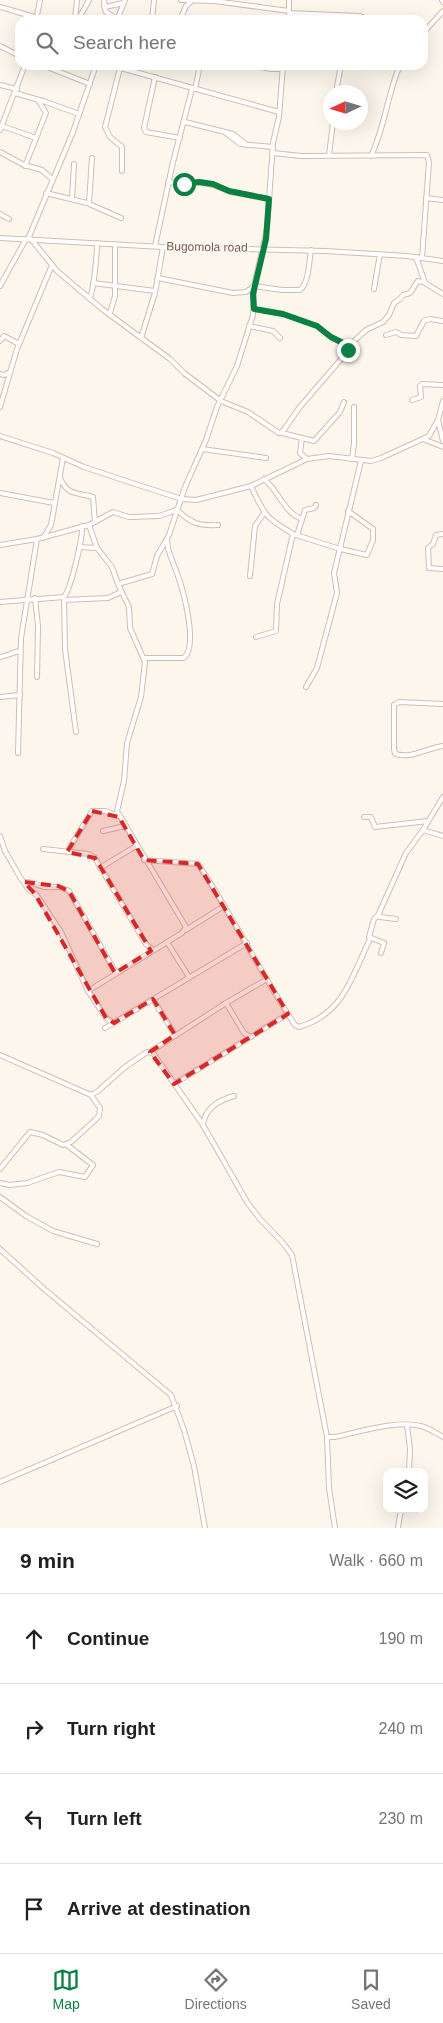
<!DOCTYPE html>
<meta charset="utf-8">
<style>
:root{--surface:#fff;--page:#f2f2f2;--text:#202124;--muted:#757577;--line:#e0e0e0;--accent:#0b8043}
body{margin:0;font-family:Helvetica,sans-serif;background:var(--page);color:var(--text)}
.controls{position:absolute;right:15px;bottom:15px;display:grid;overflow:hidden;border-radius:10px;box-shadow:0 5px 20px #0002}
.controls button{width:45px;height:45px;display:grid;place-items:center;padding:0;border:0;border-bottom:1px solid var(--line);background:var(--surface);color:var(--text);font:25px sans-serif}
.compass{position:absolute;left:323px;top:85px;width:45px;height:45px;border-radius:50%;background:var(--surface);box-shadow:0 5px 20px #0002;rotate:266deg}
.stop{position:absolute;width:15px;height:15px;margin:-11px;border:4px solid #0b8043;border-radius:50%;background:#fff}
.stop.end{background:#0b8043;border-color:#fff;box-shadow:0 1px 5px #0008}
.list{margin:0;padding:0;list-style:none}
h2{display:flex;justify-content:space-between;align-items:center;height:65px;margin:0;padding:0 20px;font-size:21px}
h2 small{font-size:16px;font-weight:400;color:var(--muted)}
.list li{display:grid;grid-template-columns:32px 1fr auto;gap:15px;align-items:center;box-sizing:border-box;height:90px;padding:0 20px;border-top:1px solid var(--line)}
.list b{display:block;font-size:19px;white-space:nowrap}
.list em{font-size:16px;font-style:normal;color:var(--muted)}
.icon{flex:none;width:28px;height:28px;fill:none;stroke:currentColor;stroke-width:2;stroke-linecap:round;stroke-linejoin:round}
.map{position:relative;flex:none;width:443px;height:1528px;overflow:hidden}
.search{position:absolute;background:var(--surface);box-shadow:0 5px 20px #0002;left:15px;right:15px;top:15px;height:55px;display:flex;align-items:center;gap:12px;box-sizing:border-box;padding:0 18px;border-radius:15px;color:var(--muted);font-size:19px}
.sheet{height:425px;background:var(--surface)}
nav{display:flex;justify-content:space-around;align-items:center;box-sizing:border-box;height:70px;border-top:1px solid var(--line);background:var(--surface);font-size:14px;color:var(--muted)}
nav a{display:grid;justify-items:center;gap:2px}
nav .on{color:var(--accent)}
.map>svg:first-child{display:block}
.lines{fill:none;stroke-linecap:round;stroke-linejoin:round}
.minor-casing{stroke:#d1beb0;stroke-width:6}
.minor{stroke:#fff;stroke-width:4}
.route{stroke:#0b8043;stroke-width:6}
.marked{fill:#d62828;fill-opacity:0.2;stroke:#d62828;stroke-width:4;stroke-dasharray:10 6;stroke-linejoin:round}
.labels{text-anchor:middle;stroke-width:4;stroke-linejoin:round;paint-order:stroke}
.street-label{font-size:12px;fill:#7a5c4d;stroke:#fffaf3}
</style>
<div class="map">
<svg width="443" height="1528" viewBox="0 0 443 1528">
<rect width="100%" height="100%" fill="#fdf6ec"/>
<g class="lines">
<defs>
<g id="minor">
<polyline points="104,0 105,7 123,3"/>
<polyline points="181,0 214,1 289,11"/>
<polyline points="442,0 443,2"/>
<polyline points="104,6 106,12 117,19"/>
<polyline points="0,7 45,20"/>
<polyline points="289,13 360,16 370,20"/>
<polyline points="36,20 40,0"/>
<polyline points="75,20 77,0"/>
<polyline points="78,20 89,0"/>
<polyline points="117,20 125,0"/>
<polyline points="152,20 154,0"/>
<polyline points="180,20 186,6 192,1"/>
<polyline points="289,20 289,0"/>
<polyline points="423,33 443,11"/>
<polyline points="0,46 20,56"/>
<polyline points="42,65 90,84"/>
<polyline points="110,65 279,112"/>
<polyline points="202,65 221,65"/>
<polyline points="251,65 271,69 282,69"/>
<polyline points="120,68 105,127 110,137 122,147 122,171"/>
<polyline points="155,77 144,128 146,132 180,138"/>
<polyline points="0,85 17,89"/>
<polyline points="195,89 200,65"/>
<polyline points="336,92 341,65"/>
<polyline points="15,93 46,102 79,114"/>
<polyline points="185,122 233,134 247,145"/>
<polyline points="2,126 36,138"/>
<polyline points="0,130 25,65"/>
<polyline points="226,133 240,144 273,147"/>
<polyline points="0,152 24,165 42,170 52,179"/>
<polyline points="273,153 301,156 427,155 429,162 422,258"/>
<polyline points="329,155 333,122"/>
<path d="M 371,156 C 385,127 387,95 400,65"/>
<polyline points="25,166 46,113 38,100"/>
<polyline points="168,182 184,184 199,182 213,185 231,192 269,199"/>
<polyline points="46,193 87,203 121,218"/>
<polyline points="426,198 443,200"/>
<polyline points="72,199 74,164"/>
<polyline points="89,203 92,158"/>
<polyline points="0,214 9,219"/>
<polyline points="0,238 163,247 325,251 407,256 443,261"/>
<polyline points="28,239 73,132 96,65"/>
<polyline points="31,239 57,271 102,309 170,359 184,373 221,401 248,412 279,433 283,431 299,408 342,358 351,344 366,330 383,322 389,315 394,303 400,299 403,295 410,293 418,281 424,282"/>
<polyline points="155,246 173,162 192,89"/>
<polyline points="416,257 425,283 443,294"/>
<path d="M 158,278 L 233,293 L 246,292 L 254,286 L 282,290 L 300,290 C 309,283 309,262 311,250"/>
<polyline points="93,283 155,291"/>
<polyline points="0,286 26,239"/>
<polyline points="374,289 380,254"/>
<path d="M 90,297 C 94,289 97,253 97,243"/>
<polyline points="254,309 283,314 317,326 329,336 349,346"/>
<polyline points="110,313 115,296 115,244"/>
<polyline points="249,326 273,331 280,338"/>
<polyline points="386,335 396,332 401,335 416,336 424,321 430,319 443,321"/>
<polyline points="141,338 155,293 163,247"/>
<polyline points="0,341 4,336 19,344"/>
<polyline points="0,374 4,375 10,372"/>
<polyline points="412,400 421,397 420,386 422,384 443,385"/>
<polyline points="0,407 17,349 52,265"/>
<polyline points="438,420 443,441"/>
<polyline points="282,433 314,441 340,412 344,402"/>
<polyline points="0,436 53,453 84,467 132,483 182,499 196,500 251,486 307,459 329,456 371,461 381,458 429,436 438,420 443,401"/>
<polyline points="302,438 300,453 307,459"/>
<polyline points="423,439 443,447"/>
<polyline points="202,449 266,458"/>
<polyline points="352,459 354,443 354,407"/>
<path d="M 60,478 C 68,496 76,492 93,497 L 95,522"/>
<path d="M 264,479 C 279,491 284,513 302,519"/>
<path d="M 251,486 C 265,516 265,517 293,534 L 277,604 L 276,631 L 256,637"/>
<polyline points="0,493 54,503"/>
<polyline points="293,534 340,549 367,555 373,540 373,529 348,511"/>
<polyline points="443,534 436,535 433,544 428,548 429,568 443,569"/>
<polyline points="297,535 305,510 314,508 316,505"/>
<polyline points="43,538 51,525 63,458"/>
<path d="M 0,545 L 37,539 L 89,525 L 113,512 L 129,517 L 159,516 L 177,510 C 191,523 198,526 218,525"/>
<polyline points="79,547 97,548"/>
<polyline points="250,576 255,526 264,513"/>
<polyline points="118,584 152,574 157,556 169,535 185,487 206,440 217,407 237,366 253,315 254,286 267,229 273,143 279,117 283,65"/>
<polyline points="64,597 65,649 76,732"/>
<polyline points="35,598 38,626 37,677"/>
<polyline points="64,600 108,598 121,592"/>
<path d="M 0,602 L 64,597 C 71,588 83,538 82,526"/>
<path d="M 0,657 C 8,656 12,652 20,651"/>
<path d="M 144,658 L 184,658 C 198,645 184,593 178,576 C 174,563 167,553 167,539"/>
<polyline points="306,687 317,668 337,593 334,573 361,461"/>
<polyline points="0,697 20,695"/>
<path d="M 443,704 L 399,702 L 394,705 L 394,749 L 395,754 C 413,759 427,748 443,746"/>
<polyline points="18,753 21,638 37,539"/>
<polyline points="364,817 371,817 375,827 428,821"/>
<polyline points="423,830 443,836"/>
<polyline points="103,831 125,826"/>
<polyline points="0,836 5,851 20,877 29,890 36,894 44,906 61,932 88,991 106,1018 114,1023"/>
<polyline points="43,849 89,854 95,858 146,944 153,950"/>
<polyline points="67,852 92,811 105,811 119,816"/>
<path d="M 144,860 L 198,864 C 233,916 260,973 295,1025 L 299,1027 C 344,1014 352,976 370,939"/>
<polyline points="100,868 136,846"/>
<path d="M 24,882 C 32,881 36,885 44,887 C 57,888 56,884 69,891 L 116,973"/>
<polyline points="379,914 374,919 369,937 384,943 381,953"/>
<polyline points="396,919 380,917 379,913 406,853 423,830 443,797"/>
<polyline points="186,930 224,906"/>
<polyline points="167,942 189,977"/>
<polyline points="88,991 182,933 186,927 117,811 124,781 127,743 141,697 145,662 130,628 129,607 118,584 112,567 97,548 89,525"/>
<polyline points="153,999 175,1035"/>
<polyline points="226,1003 244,1033 250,1037"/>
<polyline points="105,1028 247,943"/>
<polyline points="150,1052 226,1003 267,979"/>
<path d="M 0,1055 L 91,1095 L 98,1091 L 125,1067 L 147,1052 L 153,1053 L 203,1125 L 247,1202 L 260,1219 L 283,1243 L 292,1255 L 327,1437 L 335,1437 C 359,1432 397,1420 421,1426 C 429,1428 436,1433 443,1437"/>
<polyline points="174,1084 288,1014"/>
<path d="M 203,1125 C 205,1108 219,1100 234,1096"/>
<polyline points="0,1169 30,1132 43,1135 63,1145 71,1142 95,1120 99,1116 100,1108 91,1095"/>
<polyline points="0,1183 10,1185 27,1183 59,1172 85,1177 93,1165 67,1145"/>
<polyline points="0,1197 26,1216 53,1231 97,1244"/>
<polyline points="0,1249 43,1288 171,1395 184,1430 194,1466 205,1528"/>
<polyline points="407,1425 410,1449 409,1472"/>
<polyline points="327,1437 329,1488 335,1528"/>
<polyline points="0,1482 177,1406"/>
<polyline points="398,1528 401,1509"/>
</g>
</defs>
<!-- minor casing -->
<use href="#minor" class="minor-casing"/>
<!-- minor -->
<use href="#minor" class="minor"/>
</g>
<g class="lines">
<!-- route -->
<polyline class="route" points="184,184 199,182 213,184 229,191 269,199 266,239 253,294 254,309 283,314 317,326 331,337 349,346 348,350"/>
</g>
<!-- marked area -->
<path class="marked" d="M 92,811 L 119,817 L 144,860 L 198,864 L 288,1014 L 174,1084 L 150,1052 L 175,1035 L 153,999 L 114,1023 L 106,1018 L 35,894 L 24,882 L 58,886 L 69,891 L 115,973 L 151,951 L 95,858 L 67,852 Z"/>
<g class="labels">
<!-- street labels -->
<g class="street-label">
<text transform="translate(207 247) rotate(1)" y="4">Bugomola road</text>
</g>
</g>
</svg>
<div class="controls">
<button><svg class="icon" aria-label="layers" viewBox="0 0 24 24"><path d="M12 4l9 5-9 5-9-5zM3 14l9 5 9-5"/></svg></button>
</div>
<svg class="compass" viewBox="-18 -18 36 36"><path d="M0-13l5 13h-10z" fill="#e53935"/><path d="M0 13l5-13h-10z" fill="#757577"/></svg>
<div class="stop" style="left:184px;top:184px"></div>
<div class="stop end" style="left:348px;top:350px"></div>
<div class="search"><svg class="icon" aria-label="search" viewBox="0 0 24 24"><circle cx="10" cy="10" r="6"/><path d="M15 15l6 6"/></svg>Search here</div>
</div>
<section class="sheet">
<h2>9 min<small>Walk · 660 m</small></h2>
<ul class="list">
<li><svg class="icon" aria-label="ahead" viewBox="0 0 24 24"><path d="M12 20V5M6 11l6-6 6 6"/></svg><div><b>Continue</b></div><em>190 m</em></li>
<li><svg class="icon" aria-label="right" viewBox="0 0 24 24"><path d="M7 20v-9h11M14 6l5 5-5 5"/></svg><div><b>Turn right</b></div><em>240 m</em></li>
<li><svg class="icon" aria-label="left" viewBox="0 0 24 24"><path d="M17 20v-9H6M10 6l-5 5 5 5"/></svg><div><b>Turn left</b></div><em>230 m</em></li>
<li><svg class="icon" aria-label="arrive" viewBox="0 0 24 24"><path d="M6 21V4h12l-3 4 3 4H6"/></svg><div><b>Arrive at destination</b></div></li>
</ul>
</section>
<nav>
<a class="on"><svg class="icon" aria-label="map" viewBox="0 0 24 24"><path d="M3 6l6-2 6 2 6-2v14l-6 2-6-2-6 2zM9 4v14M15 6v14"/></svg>Map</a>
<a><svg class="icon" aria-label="directions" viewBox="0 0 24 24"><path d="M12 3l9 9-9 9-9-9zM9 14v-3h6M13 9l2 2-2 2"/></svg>Directions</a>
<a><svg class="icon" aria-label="saved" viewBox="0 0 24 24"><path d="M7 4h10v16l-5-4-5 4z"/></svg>Saved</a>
</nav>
